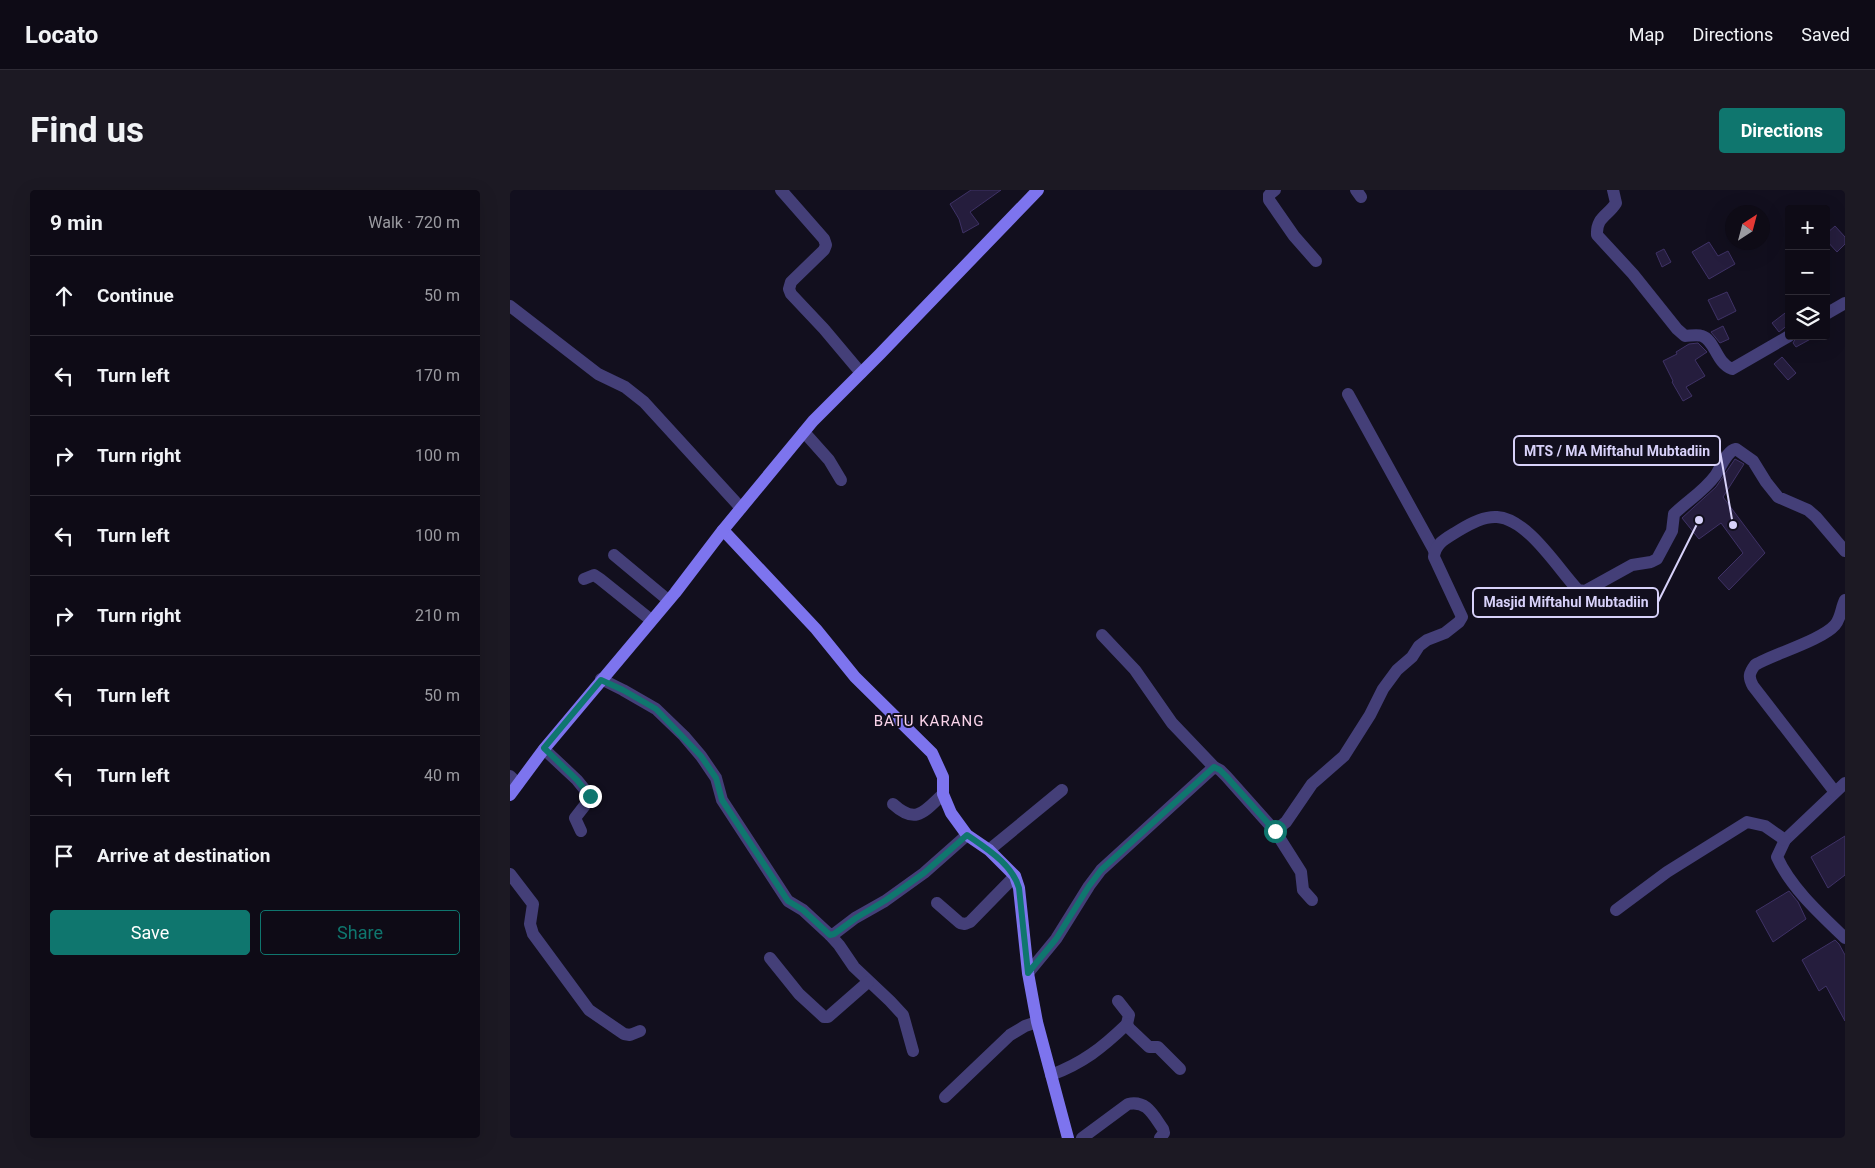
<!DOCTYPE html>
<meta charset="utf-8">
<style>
:root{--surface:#0e0b16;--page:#1c1923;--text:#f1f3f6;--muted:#9b9ba1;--line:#2e2b35;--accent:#0f766e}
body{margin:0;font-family:Roboto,sans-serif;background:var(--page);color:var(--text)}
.controls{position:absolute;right:15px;top:15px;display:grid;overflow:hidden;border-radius:5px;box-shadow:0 5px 20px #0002}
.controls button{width:45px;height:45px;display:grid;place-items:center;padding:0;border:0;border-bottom:1px solid var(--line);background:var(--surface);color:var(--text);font:25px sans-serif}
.compass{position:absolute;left:1215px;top:15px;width:45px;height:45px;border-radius:50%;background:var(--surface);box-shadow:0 5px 20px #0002;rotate:36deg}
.stop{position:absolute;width:15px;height:15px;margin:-11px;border:4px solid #0f766e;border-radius:50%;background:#fff}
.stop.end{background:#0f766e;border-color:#fff;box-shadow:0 1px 5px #0008}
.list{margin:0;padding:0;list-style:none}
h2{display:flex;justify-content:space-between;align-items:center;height:65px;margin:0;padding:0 20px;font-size:21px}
h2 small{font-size:16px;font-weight:400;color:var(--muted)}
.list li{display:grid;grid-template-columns:32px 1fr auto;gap:15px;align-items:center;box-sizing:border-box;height:80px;padding:0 20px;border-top:1px solid var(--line)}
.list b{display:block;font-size:19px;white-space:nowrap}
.list em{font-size:16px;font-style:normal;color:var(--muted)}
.actions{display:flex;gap:10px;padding:15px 20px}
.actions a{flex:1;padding:11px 0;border:1px solid var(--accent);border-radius:5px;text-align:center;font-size:18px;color:var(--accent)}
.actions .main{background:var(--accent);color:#fff}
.icon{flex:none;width:28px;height:28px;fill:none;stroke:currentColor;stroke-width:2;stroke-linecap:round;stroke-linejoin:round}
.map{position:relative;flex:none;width:1335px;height:948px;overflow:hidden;border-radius:5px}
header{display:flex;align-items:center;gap:30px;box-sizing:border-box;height:70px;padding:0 25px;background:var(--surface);border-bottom:1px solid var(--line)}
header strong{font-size:24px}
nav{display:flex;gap:28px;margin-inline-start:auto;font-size:18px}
.intro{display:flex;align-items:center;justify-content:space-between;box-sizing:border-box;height:120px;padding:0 30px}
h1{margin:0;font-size:35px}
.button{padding:12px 22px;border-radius:5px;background:var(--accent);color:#fff;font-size:18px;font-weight:700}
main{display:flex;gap:30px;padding:0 30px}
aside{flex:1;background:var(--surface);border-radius:5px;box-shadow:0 5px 20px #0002}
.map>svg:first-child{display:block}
.building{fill:#251d3d;stroke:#3f3266}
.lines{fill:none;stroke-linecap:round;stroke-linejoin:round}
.street{stroke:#443f78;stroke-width:12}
.secondary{stroke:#7d74ee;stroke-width:12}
.route{stroke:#0f766e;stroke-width:6}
.labels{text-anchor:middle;stroke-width:4;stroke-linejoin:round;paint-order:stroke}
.quarter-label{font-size:15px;letter-spacing:1px;fill:#fad4ea;stroke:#120f1e}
.leader{fill:none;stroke:#d8d2fa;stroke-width:2}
.callout-dot{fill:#d8d2fa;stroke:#120f1e;stroke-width:2}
.callout{fill:#120f1e;stroke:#d8d2fa;stroke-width:2}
.callout-label{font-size:14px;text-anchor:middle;font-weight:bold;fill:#d8d2fa}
</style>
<header>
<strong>Locato</strong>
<nav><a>Map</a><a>Directions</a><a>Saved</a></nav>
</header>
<div class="intro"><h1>Find us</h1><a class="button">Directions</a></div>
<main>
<aside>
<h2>9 min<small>Walk · 720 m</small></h2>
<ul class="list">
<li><svg class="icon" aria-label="ahead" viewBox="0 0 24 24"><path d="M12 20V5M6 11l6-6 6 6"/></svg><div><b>Continue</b></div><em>50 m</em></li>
<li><svg class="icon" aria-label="left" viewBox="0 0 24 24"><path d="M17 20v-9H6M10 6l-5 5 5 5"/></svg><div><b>Turn left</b></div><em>170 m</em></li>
<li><svg class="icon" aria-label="right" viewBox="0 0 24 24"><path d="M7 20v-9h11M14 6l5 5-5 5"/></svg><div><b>Turn right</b></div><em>100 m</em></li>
<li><svg class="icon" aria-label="left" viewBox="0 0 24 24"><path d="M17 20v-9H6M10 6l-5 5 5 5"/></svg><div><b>Turn left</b></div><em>100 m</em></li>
<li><svg class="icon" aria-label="right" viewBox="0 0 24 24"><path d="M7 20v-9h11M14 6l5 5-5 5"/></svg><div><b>Turn right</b></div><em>210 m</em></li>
<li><svg class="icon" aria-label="left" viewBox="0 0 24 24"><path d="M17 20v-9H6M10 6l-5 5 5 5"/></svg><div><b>Turn left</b></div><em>50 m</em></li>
<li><svg class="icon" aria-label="left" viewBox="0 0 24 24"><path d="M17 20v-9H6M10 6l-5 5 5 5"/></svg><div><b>Turn left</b></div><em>40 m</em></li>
<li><svg class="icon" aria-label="arrive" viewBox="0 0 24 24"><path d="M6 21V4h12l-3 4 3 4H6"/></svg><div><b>Arrive at destination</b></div></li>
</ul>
<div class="actions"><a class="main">Save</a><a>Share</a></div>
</aside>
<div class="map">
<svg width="1335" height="948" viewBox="0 0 1335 948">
<rect width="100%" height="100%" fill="#120f1e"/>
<!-- building -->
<g class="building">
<polygon points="461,0 491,0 460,22 469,34 453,43 449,29 440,14"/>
<polygon points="1325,36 1335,47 1335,54 1327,62 1316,50 1316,44"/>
<polygon points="1199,52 1208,66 1218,61 1225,74 1199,89 1182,62"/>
<polygon points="1154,59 1161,72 1152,77 1146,63"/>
<polygon points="1217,102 1226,121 1208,130 1198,110"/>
<polygon points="1279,120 1279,134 1269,142 1262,133"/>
<polygon points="1213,136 1219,149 1210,153 1201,142"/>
<polygon points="1287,146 1306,146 1286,157 1283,153"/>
<polygon points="1188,153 1197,162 1185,170 1195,186 1176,197 1182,206 1173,211 1162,192 1163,191 1153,171 1167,164 1166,162 1179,154"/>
<polygon points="1272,167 1286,183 1278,190 1264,174"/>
<polygon points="1225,269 1234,274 1213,307 1255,363 1219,400 1208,388 1233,363 1211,333 1189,349 1172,328 1206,297"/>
<polygon points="1335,646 1335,685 1318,698 1301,667"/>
<polygon points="1279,701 1288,712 1296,729 1263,752 1246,721"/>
<polygon points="1325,750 1329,754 1335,765 1335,831 1316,796 1309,801 1292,770"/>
</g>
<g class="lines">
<!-- street -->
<g class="street">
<polyline points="271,0 314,49 316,55 314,60 281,92 279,99 281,104 314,139 351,183"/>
<polyline points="765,0 759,5 759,10 784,46 806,71"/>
<polyline points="846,0 851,7"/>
<path d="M 1103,0 L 1106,13 C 1098,26 1086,27 1087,45 L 1123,84 L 1167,139 L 1175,146 C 1180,146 1187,144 1192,146 C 1205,150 1206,173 1222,179 L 1279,146"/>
<polyline points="0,116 88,184 115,197 134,212 231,318"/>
<polyline points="1316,124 1335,113"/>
<polyline points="838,204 924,360"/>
<polyline points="294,242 319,270 331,290"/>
<polyline points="104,365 158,410"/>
<polyline points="74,389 84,385 90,389 141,430"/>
<polyline points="592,445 625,480 662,533 704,577"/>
<polyline points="91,489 113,500 146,519 174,546 191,566 206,588 212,610 276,708 278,711 293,720 320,745 324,744 345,728 375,711 414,683 457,645"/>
<polyline points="34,559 67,590 80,606 79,610 65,628 71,641"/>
<polyline points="0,586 8,594"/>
<path d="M 1335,593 L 1275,650 L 1267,667 C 1281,698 1310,724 1335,748"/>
<path d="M 1325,602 L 1243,496 C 1238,487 1239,483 1245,475 C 1264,464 1312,450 1325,435 C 1331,428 1331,418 1335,410"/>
<path d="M 383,614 C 406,635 414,622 433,604"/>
<polyline points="765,641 791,682 793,700 802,710"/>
<polyline points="479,660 552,600"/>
<polyline points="0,684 23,714 20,734 23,744 79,820 114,844 120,845 130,841"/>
<polyline points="427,713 450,733 455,734 460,732 505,686"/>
<polyline points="1106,720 1157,682 1237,632 1255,636 1275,650"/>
<polyline points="320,745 329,755 344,777 380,811 393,825 403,861"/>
<polyline points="260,768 289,804 314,827 318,827 358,792"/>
<path d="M 518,783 L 546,749 L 579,696 L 591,680 L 704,577 L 710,580 L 716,586 L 765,641 L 776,632 L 802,594 L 834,566 L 860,525 L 873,499 L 887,480 L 902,467 L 909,456 L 917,450 L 935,443 L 949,432 L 952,427 L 924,367 C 925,353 937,348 948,341 C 959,334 974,326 987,327 C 1018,329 1048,379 1068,400 L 1075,401 L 1122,375 L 1141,372 L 1147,369 L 1162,341 L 1164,324 C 1177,311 1193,302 1205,286 C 1211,278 1216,261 1226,259 L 1243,271 L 1256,292 L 1268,307 L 1298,320 L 1306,327 L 1335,361"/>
<polyline points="608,811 619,825 617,834 619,838 639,857 648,857 670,879"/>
<path d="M 541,885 C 573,873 592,858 617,834"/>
<polyline points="435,907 500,845 515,836 527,832"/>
<path d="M 572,948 L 618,914 C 637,910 643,925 653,939 L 654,943 L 650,948"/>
</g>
<!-- secondary -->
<g class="secondary">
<polyline points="213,340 306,439 345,487 422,563 433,587 433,604 441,623 457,645 479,660 505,686 509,698 518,783 527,832 558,948"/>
<polyline points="0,605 34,559 165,403 213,340 303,231 370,164 528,0"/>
</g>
</g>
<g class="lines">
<!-- route -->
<path class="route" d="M 80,606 L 67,590 L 34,558 L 91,490 L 113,500 L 146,519 L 191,566 L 206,588 L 212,610 L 276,708 L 278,711 L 293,720 L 320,745 L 324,744 L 346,728 L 376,710 L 414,683 L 457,645 C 477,659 502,674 509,698 L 518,783 L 546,749 L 579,696 L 591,680 L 704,577 L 710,580 L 716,586 L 765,641"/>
</g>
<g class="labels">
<!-- quarter labels -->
<g class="quarter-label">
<text x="419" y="536">BATU KARANG</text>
</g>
</g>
<!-- callouts -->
<path class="leader" d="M1223 335L1210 261M1189 330L1148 412"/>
<g class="callout-dot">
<circle cx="1223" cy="335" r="5"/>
<circle cx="1189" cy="330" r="5"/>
</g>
<g class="callout">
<rect x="1004" y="246" width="206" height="29" rx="5"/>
<rect x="963" y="398" width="185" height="29" rx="5"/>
</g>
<g class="callout-label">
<text x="1107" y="266">MTS / MA Miftahul Mubtadiin</text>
<text x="1056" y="417">Masjid Miftahul Mubtadiin</text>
</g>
</svg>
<div class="controls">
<button>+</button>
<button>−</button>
<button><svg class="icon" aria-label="layers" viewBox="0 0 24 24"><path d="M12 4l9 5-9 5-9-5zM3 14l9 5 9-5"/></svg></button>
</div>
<svg class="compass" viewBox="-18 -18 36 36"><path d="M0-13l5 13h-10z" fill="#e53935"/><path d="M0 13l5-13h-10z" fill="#9b9ba1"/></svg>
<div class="stop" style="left:765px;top:641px"></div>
<div class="stop end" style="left:80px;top:606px"></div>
</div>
</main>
